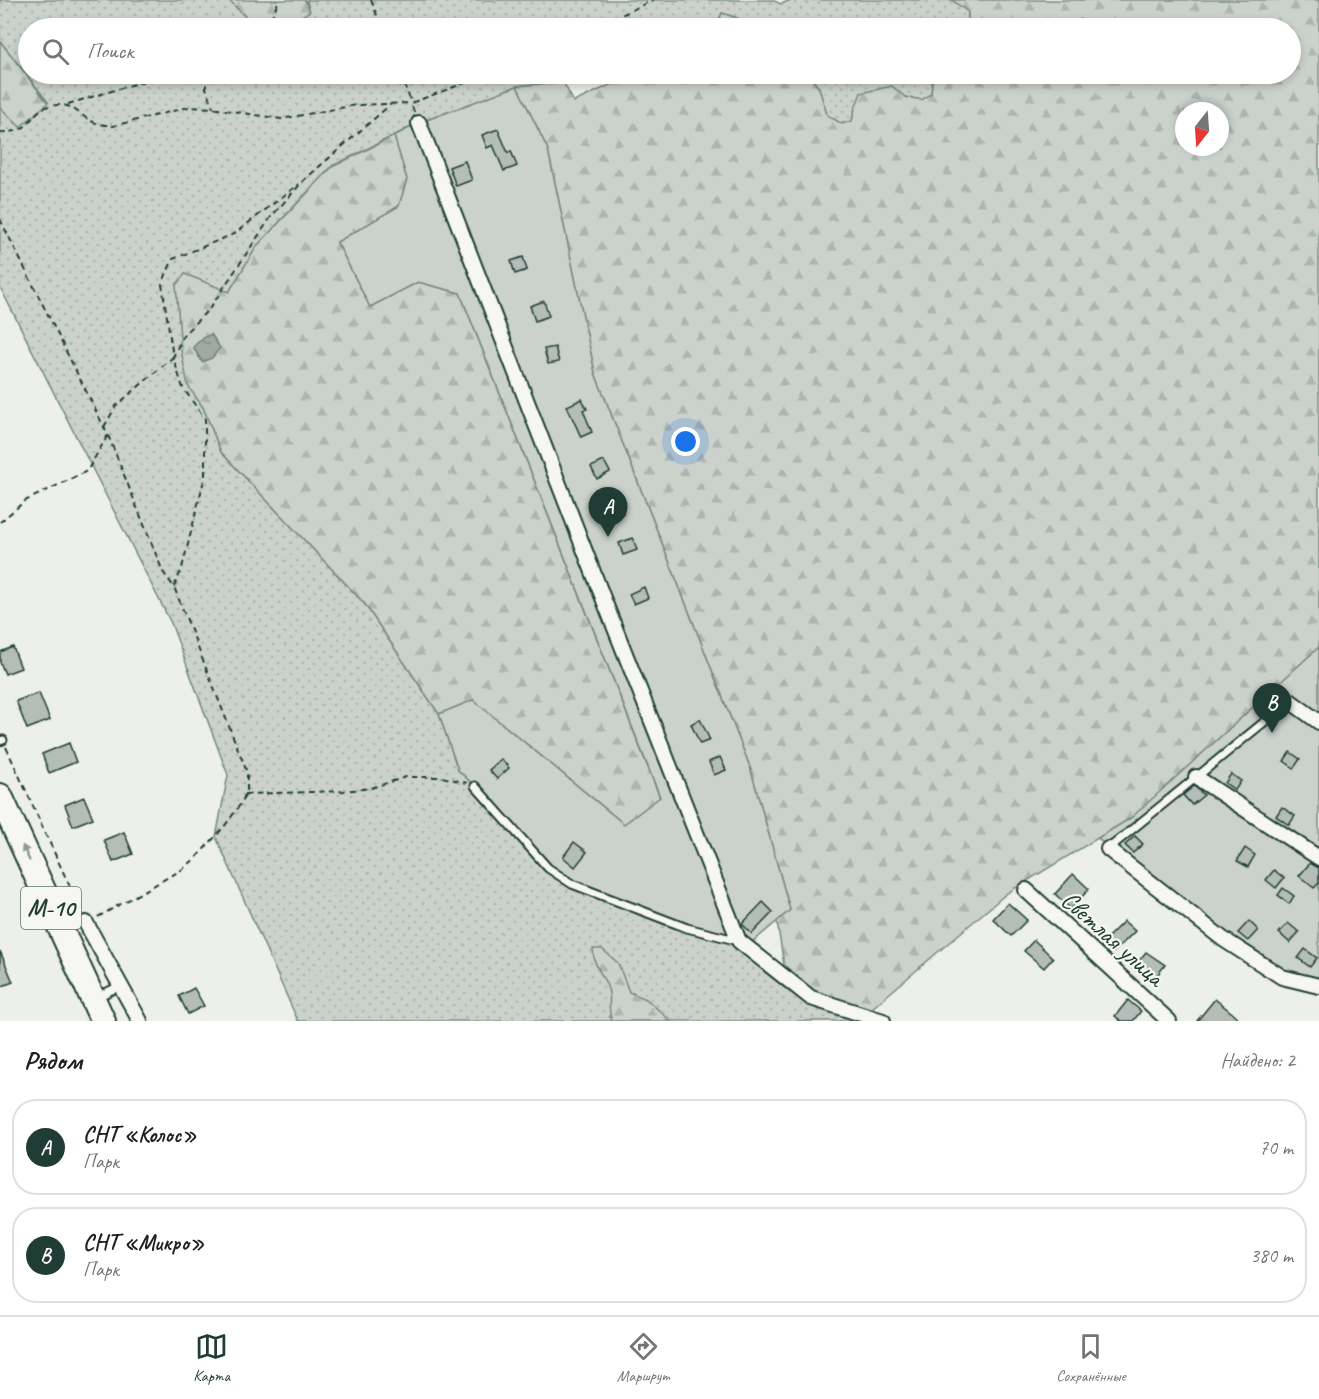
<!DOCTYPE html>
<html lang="ru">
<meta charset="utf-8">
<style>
:root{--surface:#fff;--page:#f2f2f2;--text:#202124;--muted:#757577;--line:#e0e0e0;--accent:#1f3d34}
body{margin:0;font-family:Caveat,sans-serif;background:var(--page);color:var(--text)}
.compass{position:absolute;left:1175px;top:102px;width:54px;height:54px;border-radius:50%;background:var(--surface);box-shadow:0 3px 9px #0003;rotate:197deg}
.you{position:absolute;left:686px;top:442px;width:21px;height:21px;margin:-15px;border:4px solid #fff;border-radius:50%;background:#1a73e8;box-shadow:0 0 0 9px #1a73e833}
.badge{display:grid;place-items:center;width:39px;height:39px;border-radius:50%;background:var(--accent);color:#fff;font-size:20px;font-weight:700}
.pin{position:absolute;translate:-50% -50px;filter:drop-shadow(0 2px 3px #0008)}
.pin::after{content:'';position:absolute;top:32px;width:21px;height:18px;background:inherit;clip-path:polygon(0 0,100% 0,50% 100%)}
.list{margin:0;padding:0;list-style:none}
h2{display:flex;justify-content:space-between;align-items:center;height:78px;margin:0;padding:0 24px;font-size:26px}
h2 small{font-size:20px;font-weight:400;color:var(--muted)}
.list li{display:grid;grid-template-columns:39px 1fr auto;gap:18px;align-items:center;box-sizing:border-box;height:96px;margin:0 12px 12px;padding:0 12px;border:2px solid var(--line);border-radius:24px}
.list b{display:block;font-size:22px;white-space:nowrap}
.list p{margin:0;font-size:20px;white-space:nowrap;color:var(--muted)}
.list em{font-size:20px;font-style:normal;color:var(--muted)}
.icon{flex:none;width:33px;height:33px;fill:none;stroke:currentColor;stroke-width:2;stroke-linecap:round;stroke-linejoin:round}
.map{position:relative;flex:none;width:1319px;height:1021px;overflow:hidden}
.search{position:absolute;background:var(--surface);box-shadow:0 3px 9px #0003;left:18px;right:18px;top:18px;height:66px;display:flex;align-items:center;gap:15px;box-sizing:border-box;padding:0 21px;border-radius:33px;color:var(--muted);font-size:22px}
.sheet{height:294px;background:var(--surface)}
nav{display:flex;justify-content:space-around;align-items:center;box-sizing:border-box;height:84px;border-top:2px solid var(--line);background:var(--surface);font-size:16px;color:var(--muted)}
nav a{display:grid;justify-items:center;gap:3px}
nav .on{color:var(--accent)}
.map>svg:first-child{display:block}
.grass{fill:url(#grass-dots);stroke:#758880;stroke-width:1.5}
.forest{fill:url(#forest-firs);stroke:#758880;stroke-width:1.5;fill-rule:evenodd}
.green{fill:#cbd2cc;stroke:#758880;stroke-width:1.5}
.water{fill:url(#water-ripples);stroke:#6c7e77;stroke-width:1.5}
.building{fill:#b4bdb8;stroke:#1f3d34;stroke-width:1.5}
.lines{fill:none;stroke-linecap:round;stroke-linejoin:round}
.lane-casing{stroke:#1f3d34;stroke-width:11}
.street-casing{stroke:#1f3d34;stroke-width:18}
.highway-casing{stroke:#1f3d34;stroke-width:28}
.path{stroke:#1f3d34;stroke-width:2;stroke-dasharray:6 4.5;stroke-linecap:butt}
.lane{stroke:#f6f6f2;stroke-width:7}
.street{stroke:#f6f6f2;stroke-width:14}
.highway{stroke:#f6f6f2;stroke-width:24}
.oneway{fill:#8a9a93}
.labels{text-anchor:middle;stroke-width:4.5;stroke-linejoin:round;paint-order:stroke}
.shield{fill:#f6f6f2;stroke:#60746d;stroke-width:1.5}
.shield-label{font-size:24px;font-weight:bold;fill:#1f3d34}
.street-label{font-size:26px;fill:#1f3d34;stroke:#f6f6f2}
</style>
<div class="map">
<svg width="1319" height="1021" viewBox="0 0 1319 1021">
<defs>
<pattern id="grass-dots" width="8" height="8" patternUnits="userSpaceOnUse" patternTransform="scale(1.5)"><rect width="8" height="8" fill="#cbd2cc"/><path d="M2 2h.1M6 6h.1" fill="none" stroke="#aeb5b0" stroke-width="1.8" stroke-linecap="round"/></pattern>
<pattern id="forest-firs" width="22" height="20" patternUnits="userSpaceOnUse" patternTransform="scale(1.5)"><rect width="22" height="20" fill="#cbd2cc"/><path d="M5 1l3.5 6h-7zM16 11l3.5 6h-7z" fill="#aeb5b0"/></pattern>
<pattern id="water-ripples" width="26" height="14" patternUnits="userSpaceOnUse" patternTransform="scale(1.5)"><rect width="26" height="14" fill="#9faaa4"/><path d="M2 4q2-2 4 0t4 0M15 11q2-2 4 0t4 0" fill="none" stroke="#818c86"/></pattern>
</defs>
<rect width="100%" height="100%" fill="#edefea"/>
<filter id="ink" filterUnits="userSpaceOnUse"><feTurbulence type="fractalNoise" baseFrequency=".0167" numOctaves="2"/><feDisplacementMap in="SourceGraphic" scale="12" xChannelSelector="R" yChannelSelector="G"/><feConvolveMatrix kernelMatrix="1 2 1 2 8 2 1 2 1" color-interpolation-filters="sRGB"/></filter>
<g filter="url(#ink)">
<!-- grass -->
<g class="grass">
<polygon points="0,0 229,0 257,28 28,28 28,74 558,74 563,82 517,86 419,123 332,166 257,246 229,292 188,385 203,407 221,452 364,603 439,714 458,770 475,786 739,941 811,998 864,1015 857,1021 298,1021 216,837 228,775 171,623 0,287 0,107 20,126 48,102 0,41"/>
<path d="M 307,0 L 772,0 L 781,4 L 791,0 L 952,0 L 968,12 L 968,26 C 959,29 949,24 941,28 L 752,28 L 737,18 L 722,13 L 716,28 L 627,28 L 626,27 L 622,28 L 283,28 L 309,11 Z"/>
<polygon points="656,74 703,74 702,78 681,85"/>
<polygon points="808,74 934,74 931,93 922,100 905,97 855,108 852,122 841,124 827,115 819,88"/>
</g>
<!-- forest -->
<g class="forest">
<polygon points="229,0 305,0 310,11 283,28 257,28"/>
<path d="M 952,0 L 1319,0 L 1319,661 L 1131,818 L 1007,893 L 870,1010 L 815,991 L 784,965 L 777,921 L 790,910 L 750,767 L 595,373 L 548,150 L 517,86 L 563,82 L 574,102 L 633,74 L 656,74 L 681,85 L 702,78 L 703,74 L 808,74 L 819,88 L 827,115 L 842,124 L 852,121 L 855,108 L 861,93 L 892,86 L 905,97 L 922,100 L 931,93 L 933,74 L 1290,74 L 1290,28 L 960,28 L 968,26 L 968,12 ZM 1184,111 L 1220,111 L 1220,147 L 1184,147 Z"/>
<polygon points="722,13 737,18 752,28 716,28"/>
<polygon points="0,41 48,103 20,127 0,107"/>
<polygon points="394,136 407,179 399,206 337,242 370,307 418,282 460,293 660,798 624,824 473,700 439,714 364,603 221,452 203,407 188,386 181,350 176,285 185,274 229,292 257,246 332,167"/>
<path d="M 593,949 L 602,949 L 618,963 L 629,992 L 646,999 L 671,1021 L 612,1021 C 607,1009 611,1004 609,993 C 606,976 593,969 593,949 Z"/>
</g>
<!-- green -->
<g class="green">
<polygon points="517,86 548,150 595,373 750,767 790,910 754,941 739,941 687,928 572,884 548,868 475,786 458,770 439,714 473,700 624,824 660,797 460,293 418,282 370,307 337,242 399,206 407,179 394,136 419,123"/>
<polygon points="1319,647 1319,986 1282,977 1108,849 1098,838 1131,818"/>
</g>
<!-- water -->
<polygon class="water" points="211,334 220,348 212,358 202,362 193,347 201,339"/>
<!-- building -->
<g class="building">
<polygon points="498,129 508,153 511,151 517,166 504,171 493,145 487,148 482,135"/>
<polygon points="465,161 472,180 456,186 449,167"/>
<polygon points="523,257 527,270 515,274 511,261"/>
<polygon points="544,301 549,316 535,321 530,306"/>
<polygon points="555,347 559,362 548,364 544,349"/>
<polygon points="582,399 587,409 583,410 592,432 581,437 567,406"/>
<polygon points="604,461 610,472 597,479 591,467"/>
<polygon points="617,496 623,513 613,517 607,500"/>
<polygon points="633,538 637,550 623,555 619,543"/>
<polygon points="644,587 648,598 634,604 629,594"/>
<polygon points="13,647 21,668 5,674 0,662 0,652"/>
<polygon points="39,693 50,720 27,729 16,701"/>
<polygon points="700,719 710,740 700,744 691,724"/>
<polygon points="69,743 76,762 49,773 42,754"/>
<polygon points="1290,752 1300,759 1294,768 1284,761"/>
<polygon points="720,757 726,770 714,775 709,762"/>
<polygon points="501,759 509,768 497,779 489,770"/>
<polygon points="1231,774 1241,781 1235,790 1225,783"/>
<polygon points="1194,786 1204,795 1192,805 1183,795"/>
<polygon points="84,797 93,818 73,826 65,805"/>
<polygon points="1282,807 1295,816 1289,825 1276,816"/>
<polygon points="124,832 133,854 113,862 104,840"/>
<polygon points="1135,836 1143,844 1133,853 1125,845"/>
<polygon points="574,842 587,852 575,867 563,857"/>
<polygon points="1245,848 1255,855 1248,867 1237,861"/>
<polygon points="1310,863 1319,868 1319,883 1314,888 1299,876"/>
<polygon points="1274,870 1284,878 1276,888 1266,880"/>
<polygon points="1073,874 1089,889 1071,909 1055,894"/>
<polygon points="1283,888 1294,896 1289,904 1278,895"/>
<polygon points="763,902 773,912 752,934 742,924"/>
<polygon points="1008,903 1027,920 1011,936 993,919"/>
<polygon points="1124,921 1135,931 1114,952 1103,942"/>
<polygon points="1249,921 1258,930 1248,941 1238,933"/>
<polygon points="1288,923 1299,932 1290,943 1279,933"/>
<polygon points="1034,940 1053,958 1044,968 1024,951"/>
<polygon points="1305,949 1317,958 1310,967 1298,958"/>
<polygon points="0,951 13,982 0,987"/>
<polygon points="1146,952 1165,965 1152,982 1133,968"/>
<polygon points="194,988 204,1006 188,1014 179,996"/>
<polygon points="1215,999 1242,1021 1197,1021"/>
<polygon points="1128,1000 1141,1011 1133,1021 1121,1021 1115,1016"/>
</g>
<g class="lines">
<defs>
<g id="lane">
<polyline points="0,741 3,740"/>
<polyline points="475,786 548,868 572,884 687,928 739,941"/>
<polyline points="1108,849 1290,701"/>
<polyline points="97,997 122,985"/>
</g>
<g id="street">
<polyline points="419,123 605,603 739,941 811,998 883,1021"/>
<polyline points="1290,701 1319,722"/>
<polyline points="1196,777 1319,858"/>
<polyline points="1108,849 1223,939 1282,977 1319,986"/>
<polyline points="1026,890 1169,1021"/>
<polyline points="86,923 140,1021"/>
</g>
<polyline id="highway" points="0,796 103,1021"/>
</defs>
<!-- lane casing -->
<use href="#lane" class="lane-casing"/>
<!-- street casing -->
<use href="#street" class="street-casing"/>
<!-- highway casing -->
<use href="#highway" class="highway-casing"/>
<!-- path -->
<g class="path">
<polyline points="371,0 382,28"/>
<polyline points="267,28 279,0"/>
<polyline points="594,28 653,0"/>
<polyline points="206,74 206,88 213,108"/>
<polyline points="400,74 412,104"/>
<polyline points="68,104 168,74"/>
<polyline points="414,112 411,103 489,74"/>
<path d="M 0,133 C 6,132 13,132 19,130 C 35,122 33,106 57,105 C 70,104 76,111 86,118 C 94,124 104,125 113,126 L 189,107 L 213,108 L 281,119 L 356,105 L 411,103"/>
<polyline points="0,219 108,435 163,572 174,587 247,772 247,790 242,802 224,827 196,858 183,869 96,918"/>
<polyline points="104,427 116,406 173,357 162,284 173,259 234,234 299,184"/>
<polyline points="0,522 25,501 87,471 108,435"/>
<polyline points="174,587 182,568 205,476 205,419 183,388 173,357 184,334 210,308 271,217 304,180 391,104"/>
<polyline points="6,747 81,911"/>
<polyline points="245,794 344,791 371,788 406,777 442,777 467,783"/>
</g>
<!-- lane -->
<use href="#lane" class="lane"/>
<!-- street -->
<use href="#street" class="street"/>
<!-- highway -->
<use href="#highway" class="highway"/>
</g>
<!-- one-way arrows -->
<defs><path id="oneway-solid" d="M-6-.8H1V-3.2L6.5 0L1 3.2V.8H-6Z" transform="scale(1.5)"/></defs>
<use class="oneway" href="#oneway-solid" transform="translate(26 853) rotate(-115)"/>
</g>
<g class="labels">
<!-- shield labels -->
<rect class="shield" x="21" y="887" width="60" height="42" rx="4.5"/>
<g class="shield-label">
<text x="51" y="916">М-10</text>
</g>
<!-- street labels -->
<g class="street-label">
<text transform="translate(1113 938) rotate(42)" y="9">Светлая улица</text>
</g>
</g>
</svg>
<svg class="compass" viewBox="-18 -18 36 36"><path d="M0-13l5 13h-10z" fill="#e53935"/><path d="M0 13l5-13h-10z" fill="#757577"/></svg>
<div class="you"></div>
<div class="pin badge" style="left:608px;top:537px">A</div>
<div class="pin badge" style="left:1272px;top:733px">B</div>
<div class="search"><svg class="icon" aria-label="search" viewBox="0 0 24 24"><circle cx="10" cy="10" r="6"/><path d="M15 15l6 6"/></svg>Поиск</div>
</div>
<section class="sheet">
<h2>Рядом<small>Найдено: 2</small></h2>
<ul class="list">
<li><span class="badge">A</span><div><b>СНТ «Колос»</b><p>Парк</p></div><em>70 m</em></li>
<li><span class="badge">B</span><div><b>СНТ «Микро»</b><p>Парк</p></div><em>380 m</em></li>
</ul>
</section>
<nav>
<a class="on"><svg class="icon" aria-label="map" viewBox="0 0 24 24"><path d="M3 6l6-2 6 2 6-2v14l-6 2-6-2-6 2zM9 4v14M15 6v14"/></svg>Карта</a>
<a><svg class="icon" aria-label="directions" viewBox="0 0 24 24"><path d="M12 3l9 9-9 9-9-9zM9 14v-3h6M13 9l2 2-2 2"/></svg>Маршрут</a>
<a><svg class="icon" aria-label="saved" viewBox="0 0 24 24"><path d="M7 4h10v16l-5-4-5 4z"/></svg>Сохранённые</a>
</nav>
